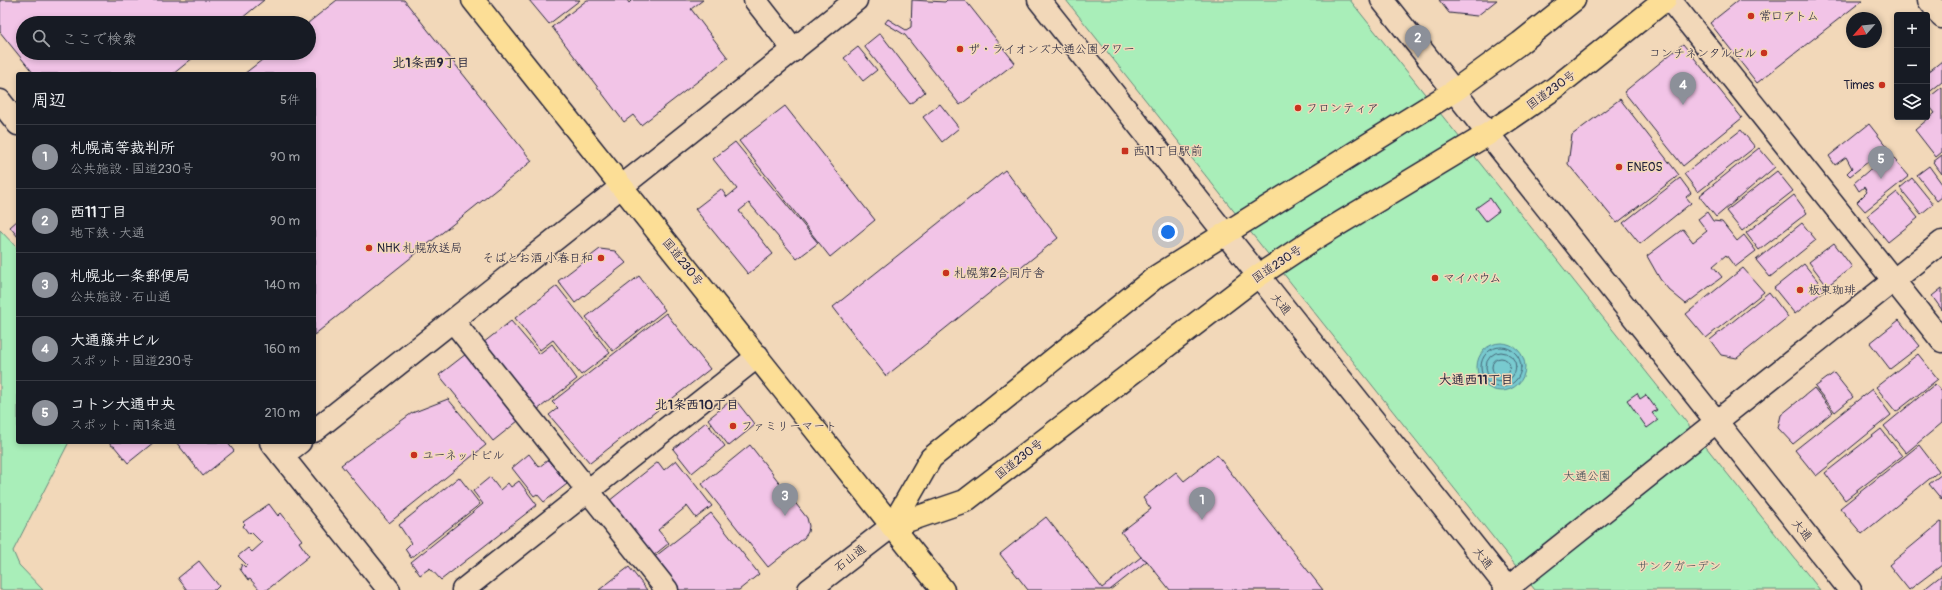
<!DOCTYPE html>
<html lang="ja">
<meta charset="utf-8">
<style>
:root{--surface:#171b24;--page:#20242c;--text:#f1f3f6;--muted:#9ea1a6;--line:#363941;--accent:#8c9099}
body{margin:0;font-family:Pangolin,"Klee One",sans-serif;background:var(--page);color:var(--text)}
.controls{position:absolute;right:12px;top:12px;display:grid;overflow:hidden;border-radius:4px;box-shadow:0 2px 6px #0003}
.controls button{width:36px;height:36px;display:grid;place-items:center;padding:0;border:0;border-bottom:1px solid var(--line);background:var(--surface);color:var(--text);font:20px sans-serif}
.compass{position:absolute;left:1846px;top:12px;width:36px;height:36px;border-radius:50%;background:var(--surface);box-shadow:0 2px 6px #0003;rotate:242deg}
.you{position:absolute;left:1168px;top:232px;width:14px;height:14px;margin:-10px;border:3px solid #fff;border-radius:50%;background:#1a73e8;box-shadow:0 0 0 6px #1a73e833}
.badge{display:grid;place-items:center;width:26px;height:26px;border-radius:50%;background:var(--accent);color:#fff;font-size:13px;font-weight:700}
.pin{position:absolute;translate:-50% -33px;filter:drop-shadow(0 1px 2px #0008)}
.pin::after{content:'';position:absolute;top:21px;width:14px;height:12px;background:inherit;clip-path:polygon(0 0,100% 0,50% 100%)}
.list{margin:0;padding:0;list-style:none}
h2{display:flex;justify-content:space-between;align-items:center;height:52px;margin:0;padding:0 16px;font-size:17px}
h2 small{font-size:13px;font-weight:400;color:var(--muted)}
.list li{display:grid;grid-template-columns:26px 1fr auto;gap:12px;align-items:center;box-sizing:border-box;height:64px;padding:0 16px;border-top:1px solid var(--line)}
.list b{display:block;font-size:15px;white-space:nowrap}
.list p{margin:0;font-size:13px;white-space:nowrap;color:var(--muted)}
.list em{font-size:13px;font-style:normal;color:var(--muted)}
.icon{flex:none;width:22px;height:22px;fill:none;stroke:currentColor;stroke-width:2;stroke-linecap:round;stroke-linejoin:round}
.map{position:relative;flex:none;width:1942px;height:590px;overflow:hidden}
.search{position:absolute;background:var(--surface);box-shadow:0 2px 6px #0003;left:16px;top:16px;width:300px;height:44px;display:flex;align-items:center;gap:10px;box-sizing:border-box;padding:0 14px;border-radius:22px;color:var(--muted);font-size:15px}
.panel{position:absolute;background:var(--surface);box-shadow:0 2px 6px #0003;left:16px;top:72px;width:300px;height:372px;border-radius:4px}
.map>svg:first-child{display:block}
.green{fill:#a9eeb9;stroke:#66887a}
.water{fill:#78cacf;stroke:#568794}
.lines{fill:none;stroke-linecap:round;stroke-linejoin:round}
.shore{stroke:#446576;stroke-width:1}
.building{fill:#f2c4e7;stroke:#22223b}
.street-casing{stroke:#22223b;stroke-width:25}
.secondary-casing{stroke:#22223b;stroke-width:25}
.primary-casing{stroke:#22223b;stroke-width:25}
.highway-casing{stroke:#22223b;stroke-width:25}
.street{stroke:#f2d8b9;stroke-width:22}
.secondary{stroke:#f2d8b9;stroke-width:22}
.primary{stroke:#fcde96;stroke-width:22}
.highway{stroke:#fcde96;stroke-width:22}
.poi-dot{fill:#c8321e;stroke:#f2d8b9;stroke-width:1.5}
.labels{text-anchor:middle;stroke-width:3;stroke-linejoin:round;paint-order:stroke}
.poi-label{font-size:12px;fill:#22223b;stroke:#f2d8b9;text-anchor:start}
.street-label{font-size:12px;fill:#22223b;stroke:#f2d8b9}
.park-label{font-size:12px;fill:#3d4b54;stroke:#f2d8b9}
.neighbourhood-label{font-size:13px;font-weight:bold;fill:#22223b;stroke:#f2d8b9}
</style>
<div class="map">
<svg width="1942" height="590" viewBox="0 0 1942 590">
<rect width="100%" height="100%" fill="#f2d8b9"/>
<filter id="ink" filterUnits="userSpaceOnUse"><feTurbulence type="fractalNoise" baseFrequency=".025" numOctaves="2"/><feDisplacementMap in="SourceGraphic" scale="8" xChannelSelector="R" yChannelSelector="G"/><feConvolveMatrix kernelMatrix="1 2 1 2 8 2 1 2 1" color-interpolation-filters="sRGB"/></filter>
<g filter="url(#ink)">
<!-- green -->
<g class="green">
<polygon points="1066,0 1350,0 1820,590 1535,590"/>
<polygon points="0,230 18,249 18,442 69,442 13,551 19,565 43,590 0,590"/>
</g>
<!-- water -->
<circle class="water" cx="1501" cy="367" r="24"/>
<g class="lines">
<!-- shore -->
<g class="shore">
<circle cx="1501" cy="367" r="20"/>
<circle cx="1501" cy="367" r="15"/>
<circle cx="1501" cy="367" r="9"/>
</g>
</g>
<!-- building -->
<g class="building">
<polygon points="0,0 264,0 236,23 23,23 23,53 199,53 173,74 34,74 0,32"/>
<polygon points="337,0 404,0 532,161 314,335 314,74 244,74 271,53 309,53 308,23"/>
<polygon points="529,0 580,0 549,24"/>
<polygon points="587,0 627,0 629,3 632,0 703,0 691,9 728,58 641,125 633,115 624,122 552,27"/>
<polygon points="912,0 945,2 947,0 965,0 1015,63 960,105 905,35 885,23 888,19 906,30 911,27"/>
<polygon points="1439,0 1497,0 1477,16 1449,13"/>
<polygon points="1739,0 1863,0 1757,83 1710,23"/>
<polygon points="880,33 925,92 910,104 864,46"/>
<polygon points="1683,44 1742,118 1683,166 1624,92"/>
<polygon points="858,47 877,70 863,81 844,58"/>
<polygon points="1942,61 1942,82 1927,94 1927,73"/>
<polygon points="1942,87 1942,152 1936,157 1915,130 1935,113 1927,103 1927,99"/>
<polygon points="1620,99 1679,175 1617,223 1568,164 1572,135"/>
<polygon points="940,104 959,128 942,142 923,117"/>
<polygon points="785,106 875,220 830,257 739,141"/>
<polygon points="1869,124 1887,147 1850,176 1847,173 1852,168 1846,157 1835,165 1829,156"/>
<polygon points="1741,130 1755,147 1698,192 1684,174"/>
<polygon points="735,142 818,243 797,259 749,203 739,211 773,254 748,274 695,209 721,189 727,197 737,189 713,159"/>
<polygon points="1759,148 1775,167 1716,217 1699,196"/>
<polygon points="1889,153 1909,176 1865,211 1857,202 1867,192 1864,187 1859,191 1854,183"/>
<polygon points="1942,155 1942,174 1933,162"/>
<polygon points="1929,166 1942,184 1942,197 1937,201 1917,175"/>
<polygon points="1005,170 1058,238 886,376 833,307"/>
<polygon points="1777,171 1793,191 1742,231 1726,211"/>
<polygon points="1680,178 1691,193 1686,197 1691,203 1640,244 1623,223"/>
<polygon points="1912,178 1933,204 1921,214 1900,188"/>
<polygon points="1897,192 1918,218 1888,242 1867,216"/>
<polygon points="1794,195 1807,213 1759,250 1746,233"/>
<polygon points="1490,198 1499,211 1486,221 1476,208"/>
<polygon points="1707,212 1713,221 1722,222 1737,241 1744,235 1756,251 1735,267 1726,255 1713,266 1722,277 1686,304 1669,290 1660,279 1647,256 1683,229 1693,242 1707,231 1698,219"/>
<polygon points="18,220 18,237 10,227"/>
<polygon points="1802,223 1816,240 1770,277 1756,260"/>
<polygon points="1834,243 1852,267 1827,286 1809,262"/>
<polygon points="600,249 615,251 626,263 575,303 558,281"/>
<polygon points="1804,264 1825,290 1795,314 1774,288"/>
<polygon points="1743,268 1764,292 1706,338 1686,314"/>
<polygon points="639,276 665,310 613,351 586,317"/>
<polygon points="557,286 610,353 581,375 553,340 540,350 515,318"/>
<polygon points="1942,288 1942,310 1932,296"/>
<polygon points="1769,292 1788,317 1737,358 1721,355 1710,340"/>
<polygon points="666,313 710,369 590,463 549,415 558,408 552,402"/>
<polygon points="1899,320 1920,346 1890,369 1870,343"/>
<polygon points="511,321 539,354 552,344 577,379 537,410 483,343"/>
<polygon points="466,354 518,421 493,441 439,375"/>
<polygon points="1918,354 1938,379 1896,412 1876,387"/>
<polygon points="1834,373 1853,397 1835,412 1815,387"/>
<polygon points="1935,384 1942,392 1942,423 1906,453 1884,426"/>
<polygon points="1814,388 1833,412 1793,444 1778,428 1781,415"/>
<polygon points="1872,389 1891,415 1816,476 1795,450"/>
<polygon points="1637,393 1640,399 1646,395 1657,410 1652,413 1658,420 1647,428 1627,400"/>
<polygon points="734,398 755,425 729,446 708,419"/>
<polygon points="448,399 486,445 389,523 341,465 412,413"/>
<polygon points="706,422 725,446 692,473 673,449"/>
<polygon points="1881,429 1902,456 1845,500 1825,473"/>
<polygon points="109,442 154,442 128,463 114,446 112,446"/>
<polygon points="176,442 227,442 234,451 203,476"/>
<polygon points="750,445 807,518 809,526 808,532 804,538 768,567 702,484"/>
<polygon points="1919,445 1939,471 1862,534 1840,508"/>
<polygon points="529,454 539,467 548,460 567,484 544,502 537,494 534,496 512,468"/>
<polygon points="1217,455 1323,590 1170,590 1147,561 1141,557 1121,532 1151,509 1143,498 1176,472 1184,481"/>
<polygon points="676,460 712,506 696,518 687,506 658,530 669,543 653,556 609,501 658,462 664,470"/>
<polygon points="1942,474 1942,500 1929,484"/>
<polygon points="459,477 480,504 411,558 405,549 411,543 399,525"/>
<polygon points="490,477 500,490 508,483 511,487 519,481 537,505 441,580 430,568 420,575 411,562 483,504 473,491"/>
<polygon points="269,504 278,516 281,513 302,540 299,542 309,556 267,590 260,590 250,579 248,580 240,569 242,564 245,567 247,565 238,556 248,548 252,552 262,543 251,532 249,534 243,526 245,524 243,522"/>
<polygon points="711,513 759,574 739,590 676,590 652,559"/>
<polygon points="1046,517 1102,588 1141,557 1147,561 1110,590 1028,590 1000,554"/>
<polygon points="1942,521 1942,565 1909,590 1889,565"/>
<polygon points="199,561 219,586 215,590 187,590 178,578"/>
<polygon points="629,567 647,590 599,590"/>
<polygon points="1942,575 1942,590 1923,590"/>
</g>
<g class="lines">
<defs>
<g id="street">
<polyline points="755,0 794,50"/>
<polyline points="1670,0 1942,341"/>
<polyline points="453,321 667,590"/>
<polyline points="463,590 758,356"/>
</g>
<g id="secondary">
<polyline points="1039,0 1509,590"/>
<polyline points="1382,0 1850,590"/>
<polyline points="1929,0 1942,17"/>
<polyline points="0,101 18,124"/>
<polyline points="314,431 856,0"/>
<polyline points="271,442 389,590"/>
<polyline points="282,456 300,442"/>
<polyline points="809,590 892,526"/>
<polyline points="1505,590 1942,242"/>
</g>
<polyline id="primary" points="892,526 943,590"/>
<g id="highway">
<polyline points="473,0 892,526"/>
<polyline points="892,526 965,501 1258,276 1317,237 1488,134 1555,88 1665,0"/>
<polyline points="892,526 931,458 1157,276 1454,91 1520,43 1574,0"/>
</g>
</defs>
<!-- street casing -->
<use href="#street" class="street-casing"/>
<!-- secondary casing -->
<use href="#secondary" class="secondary-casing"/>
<!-- primary casing -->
<use href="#primary" class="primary-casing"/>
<!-- highway casing -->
<use href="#highway" class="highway-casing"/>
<!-- street -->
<use href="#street" class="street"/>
<!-- secondary -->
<use href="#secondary" class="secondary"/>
<!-- primary -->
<use href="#primary" class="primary"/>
<!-- highway -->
<use href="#highway" class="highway"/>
</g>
</g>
<!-- markers -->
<g class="poi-dot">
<circle cx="1751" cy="16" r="4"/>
<circle cx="960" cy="49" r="4"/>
<circle cx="1764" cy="53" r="4"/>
<circle cx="1882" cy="85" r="4"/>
<circle cx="1298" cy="108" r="4"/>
<rect x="1121" y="147" width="8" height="8" rx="2"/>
<circle cx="1619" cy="167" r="4"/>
<circle cx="369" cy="248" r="4"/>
<circle cx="601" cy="258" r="4"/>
<circle cx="946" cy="273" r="4"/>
<circle cx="1435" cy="278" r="4"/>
<circle cx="1800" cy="290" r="4"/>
<circle cx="733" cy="426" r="4"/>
<circle cx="414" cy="455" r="4"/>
</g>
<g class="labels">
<!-- poi labels -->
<g class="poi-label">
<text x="1759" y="20">常口アトム</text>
<text x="968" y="53">ザ・ライオンズ大通公園タワー</text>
<text x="1756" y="57" text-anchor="end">コンチネンタルビル</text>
<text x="1874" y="89" text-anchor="end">Times</text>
<text x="1306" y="112">フロンティア</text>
<text x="1133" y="155">西11丁目駅前</text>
<text x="1627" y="171">ENEOS</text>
<text x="377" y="252">NHK 札幌放送局</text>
<text x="593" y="262" text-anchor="end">そばとお酒 小春日和</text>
<text x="954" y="277">札幌第2合同庁舎</text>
<text x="1443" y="282">マイバウム</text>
<text x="1808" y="294">板東珈琲</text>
<text x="741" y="430">ファミリーマート</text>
<text x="422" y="459">ユーネットビル</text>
</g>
<!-- street labels -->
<g class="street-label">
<text transform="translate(1551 90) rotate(-36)" y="4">国道230号</text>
<text transform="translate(683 262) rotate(51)" y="4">国道230号</text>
<text transform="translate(1277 264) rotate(-34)" y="4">国道230号</text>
<text transform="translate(1281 304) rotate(51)" y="4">大通</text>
<text transform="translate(1019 459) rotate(-38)" y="4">国道230号</text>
<text transform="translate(1802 530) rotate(51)" y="4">大通</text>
<text transform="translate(850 558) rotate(-38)" y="4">石山通</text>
<text transform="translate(1483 558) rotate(52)" y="4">大通</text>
</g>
<!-- park labels -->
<g class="park-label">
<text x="1587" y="480">大通公園</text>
<text x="1679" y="570">サンクガーデン</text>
</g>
<!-- neighbourhood labels -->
<g class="neighbourhood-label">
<text x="431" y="67">北1条西9丁目</text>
<text x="1476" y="384">大通西11丁目</text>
<text x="697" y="409">北1条西10丁目</text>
</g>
</g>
</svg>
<div class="controls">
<button>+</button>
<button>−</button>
<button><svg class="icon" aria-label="layers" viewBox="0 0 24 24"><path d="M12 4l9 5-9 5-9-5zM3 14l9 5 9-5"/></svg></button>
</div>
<svg class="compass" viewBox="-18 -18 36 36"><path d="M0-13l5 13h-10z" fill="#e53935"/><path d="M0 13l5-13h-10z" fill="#9ea1a6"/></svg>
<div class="you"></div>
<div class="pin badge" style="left:1202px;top:520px">1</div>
<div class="pin badge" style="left:1418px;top:58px">2</div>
<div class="pin badge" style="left:785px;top:516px">3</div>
<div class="pin badge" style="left:1683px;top:105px">4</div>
<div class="pin badge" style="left:1881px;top:179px">5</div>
<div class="search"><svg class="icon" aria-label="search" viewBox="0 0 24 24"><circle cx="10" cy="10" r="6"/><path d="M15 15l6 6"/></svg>ここで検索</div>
<section class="panel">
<h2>周辺<small>5件</small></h2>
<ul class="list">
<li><span class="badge">1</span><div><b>札幌高等裁判所</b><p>公共施設 · 国道230号</p></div><em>90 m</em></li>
<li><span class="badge">2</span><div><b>西11丁目</b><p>地下鉄 · 大通</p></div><em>90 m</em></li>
<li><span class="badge">3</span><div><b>札幌北一条郵便局</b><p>公共施設 · 石山通</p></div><em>140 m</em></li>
<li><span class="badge">4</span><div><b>大通藤井ビル</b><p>スポット · 国道230号</p></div><em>160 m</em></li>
<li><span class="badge">5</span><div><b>コトン大通中央</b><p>スポット · 南1条通</p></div><em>210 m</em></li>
</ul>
</section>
</div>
